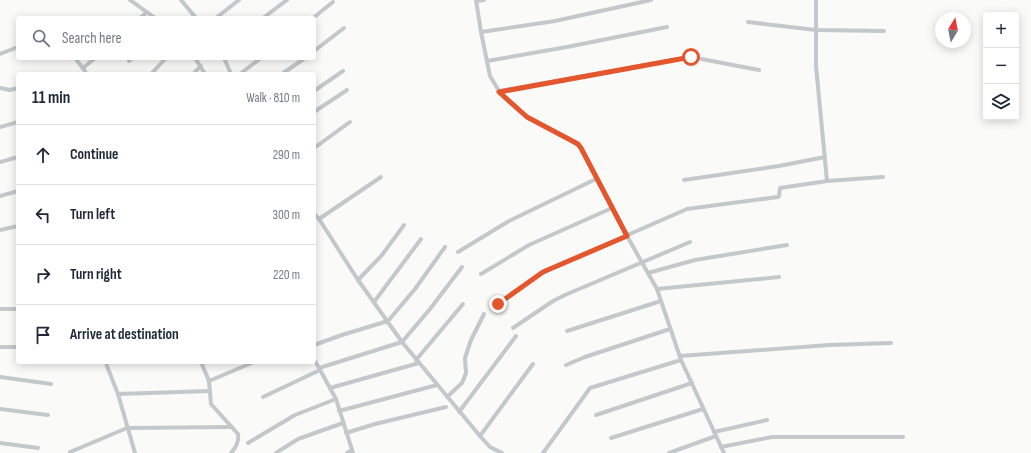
<!DOCTYPE html>
<meta charset="utf-8">
<style>
:root{--surface:#fff;--page:#f2f2f3;--text:#1f2937;--muted:#747a83;--line:#e0e1e3}
body{margin:0;font-family:"Sofia Sans Condensed",sans-serif;background:var(--page);color:var(--text)}
.controls{position:absolute;right:12px;top:12px;display:grid;overflow:hidden;border-radius:4px;box-shadow:0 2px 10px #0003}
.controls button{width:36px;height:36px;display:grid;place-items:center;padding:0;border:0;border-bottom:1px solid var(--line);background:var(--surface);color:var(--text);font:20px sans-serif}
.compass{position:absolute;left:935px;top:12px;width:36px;height:36px;border-radius:50%;background:var(--surface);box-shadow:0 2px 10px #0003;rotate:10deg}
.stop{position:absolute;width:12px;height:12px;margin:-9px;border:3px solid #e4572e;border-radius:50%;background:#fff}
.stop.end{background:#e4572e;border-color:#fff;box-shadow:0 1px 4px #0008}
.list{margin:0;padding:0;list-style:none}
h2{display:flex;justify-content:space-between;align-items:center;height:52px;margin:0;padding:0 16px;font-size:17px}
h2 small{font-size:13px;font-weight:400;color:var(--muted)}
.list li{display:grid;grid-template-columns:26px 1fr auto;gap:12px;align-items:center;box-sizing:border-box;height:60px;padding:0 16px;border-top:1px solid var(--line)}
.list b{display:block;font-size:15px;white-space:nowrap}
.list em{font-size:13px;font-style:normal;color:var(--muted)}
.icon{flex:none;width:22px;height:22px;fill:none;stroke:currentColor;stroke-width:2;stroke-linecap:round;stroke-linejoin:round}
.map{position:relative;flex:none;width:1031px;height:453px;overflow:hidden}
.search{position:absolute;background:var(--surface);box-shadow:0 2px 10px #0003;left:16px;top:16px;width:300px;height:44px;display:flex;align-items:center;gap:10px;box-sizing:border-box;padding:0 14px;border-radius:4px;color:var(--muted);font-size:15px}
.panel{position:absolute;background:var(--surface);box-shadow:0 2px 10px #0003;left:16px;top:72px;width:300px;height:292px;border-radius:4px}
.map>svg:first-child{display:block}
.lines{fill:none;stroke-linecap:round;stroke-linejoin:round}
.minor{stroke:#c3c8cc;stroke-width:4}
.route{stroke:#e4572e;stroke-width:5}
</style>
<div class="map">
<svg width="1031" height="453" viewBox="0 0 1031 453">
<rect width="100%" height="100%" fill="#fafaf8"/>
<g class="lines">
<!-- minor -->
<g class="minor">
<polyline points="130,0 155,18"/>
<polyline points="181,0 196,18"/>
<polyline points="476,0 481,32 490,76 499,91 527,117 571,140 581,148 627,236 657,289 681,360 724,453"/>
<polyline points="816,0 816,66 827,181"/>
<polyline points="477,1 484,0"/>
<polyline points="140,18 146,13"/>
<polyline points="216,18 239,0"/>
<polyline points="263,18 287,0"/>
<polyline points="313,18 333,2"/>
<polyline points="748,22 816,30 884,31"/>
<polyline points="481,32 555,21 651,0"/>
<polyline points="314,51 344,28"/>
<polyline points="0,54 18,47"/>
<polyline points="75,58 85,71 86,74"/>
<polyline points="195,58 205,74"/>
<polyline points="224,58 231,74"/>
<polyline points="129,61 132,58"/>
<polyline points="487,61 567,47 667,27"/>
<polyline points="83,68 95,58"/>
<polyline points="151,74 166,58"/>
<polyline points="193,74 201,66"/>
<polyline points="240,74 261,58"/>
<polyline points="282,74 305,58"/>
<polyline points="0,88 10,90 18,88"/>
<polyline points="314,91 343,71"/>
<polyline points="499,91 691,57 759,70"/>
<polyline points="314,112 347,90"/>
<polyline points="0,127 18,122"/>
<polyline points="314,148 350,122"/>
<polyline points="0,162 18,157"/>
<polyline points="684,180 779,166 825,157"/>
<polyline points="0,196 18,191"/>
<polyline points="314,214 319,219 358,280 402,342 480,436 490,447 502,453"/>
<polyline points="319,219 381,177"/>
<polyline points="0,230 18,226"/>
<polyline points="458,252 509,221 596,179"/>
<polyline points="648,273 695,260 787,245"/>
<polyline points="481,274 529,245 612,208"/>
<polyline points="358,280 382,255 404,225"/>
<polyline points="657,289 779,277"/>
<polyline points="374,302 421,239"/>
<polyline points="498,304 543,272 687,209 778,197 779,196 780,188 827,181 883,177"/>
<polyline points="0,309 18,309"/>
<polyline points="513,328 553,301 565,295 690,242"/>
<polyline points="567,331 661,301"/>
<polyline points="314,345 342,335 388,321 415,289 445,247"/>
<polyline points="0,347 18,347"/>
<polyline points="680,356 829,345 891,343"/>
<polyline points="314,359 336,399 353,453"/>
<polyline points="416,360 463,304"/>
<polyline points="106,362 107,366 118,394 135,453"/>
<path d="M 201,362 L 209,381 L 211,404 L 238,434 C 239,442 236,447 231,453"/>
<polyline points="566,365 585,357 670,329"/>
<polyline points="319,368 402,342 430,309 462,267"/>
<polyline points="0,377 51,384"/>
<polyline points="209,381 254,362"/>
<polyline points="330,388 419,363"/>
<polyline points="118,394 210,391"/>
<polyline points="263,397 320,370"/>
<polyline points="447,397 462,383 466,373 465,358 471,340 484,314"/>
<polyline points="0,409 48,415"/>
<polyline points="339,411 437,385"/>
<polyline points="459,412 516,336"/>
<polyline points="596,415 692,383"/>
<polyline points="714,432 767,420"/>
<polyline points="346,433 375,424 446,407"/>
<polyline points="480,436 533,364"/>
<polyline points="611,438 703,409"/>
<polyline points="0,443 38,448"/>
<polyline points="248,443 295,415 336,399"/>
<polyline points="721,447 772,437 903,437"/>
<polyline points="70,452 127,428 232,427"/>
<polyline points="276,453 298,439 343,423"/>
<polyline points="347,453 352,450"/>
<polyline points="543,453 590,388 681,360"/>
<polyline points="669,453 716,436"/>
</g>
</g>
<g class="lines">
<!-- route -->
<polyline class="route" points="498,304 543,272 627,236 581,148 578,144 527,117 499,92 691,57"/>
</g>
</svg>
<div class="controls">
<button>+</button>
<button>−</button>
<button><svg class="icon" aria-label="layers" viewBox="0 0 24 24"><path d="M12 4l9 5-9 5-9-5zM3 14l9 5 9-5"/></svg></button>
</div>
<svg class="compass" viewBox="-18 -18 36 36"><path d="M0-13l5 13h-10z" fill="#e53935"/><path d="M0 13l5-13h-10z" fill="#747a83"/></svg>
<div class="stop" style="left:691px;top:57px"></div>
<div class="stop end" style="left:498px;top:304px"></div>
<div class="search"><svg class="icon" aria-label="search" viewBox="0 0 24 24"><circle cx="10" cy="10" r="6"/><path d="M15 15l6 6"/></svg>Search here</div>
<section class="panel">
<h2>11 min<small>Walk · 810 m</small></h2>
<ul class="list">
<li><svg class="icon" aria-label="ahead" viewBox="0 0 24 24"><path d="M12 20V5M6 11l6-6 6 6"/></svg><div><b>Continue</b></div><em>290 m</em></li>
<li><svg class="icon" aria-label="left" viewBox="0 0 24 24"><path d="M17 20v-9H6M10 6l-5 5 5 5"/></svg><div><b>Turn left</b></div><em>300 m</em></li>
<li><svg class="icon" aria-label="right" viewBox="0 0 24 24"><path d="M7 20v-9h11M14 6l5 5-5 5"/></svg><div><b>Turn right</b></div><em>220 m</em></li>
<li><svg class="icon" aria-label="arrive" viewBox="0 0 24 24"><path d="M6 21V4h12l-3 4 3 4H6"/></svg><div><b>Arrive at destination</b></div></li>
</ul>
</section>
</div>
